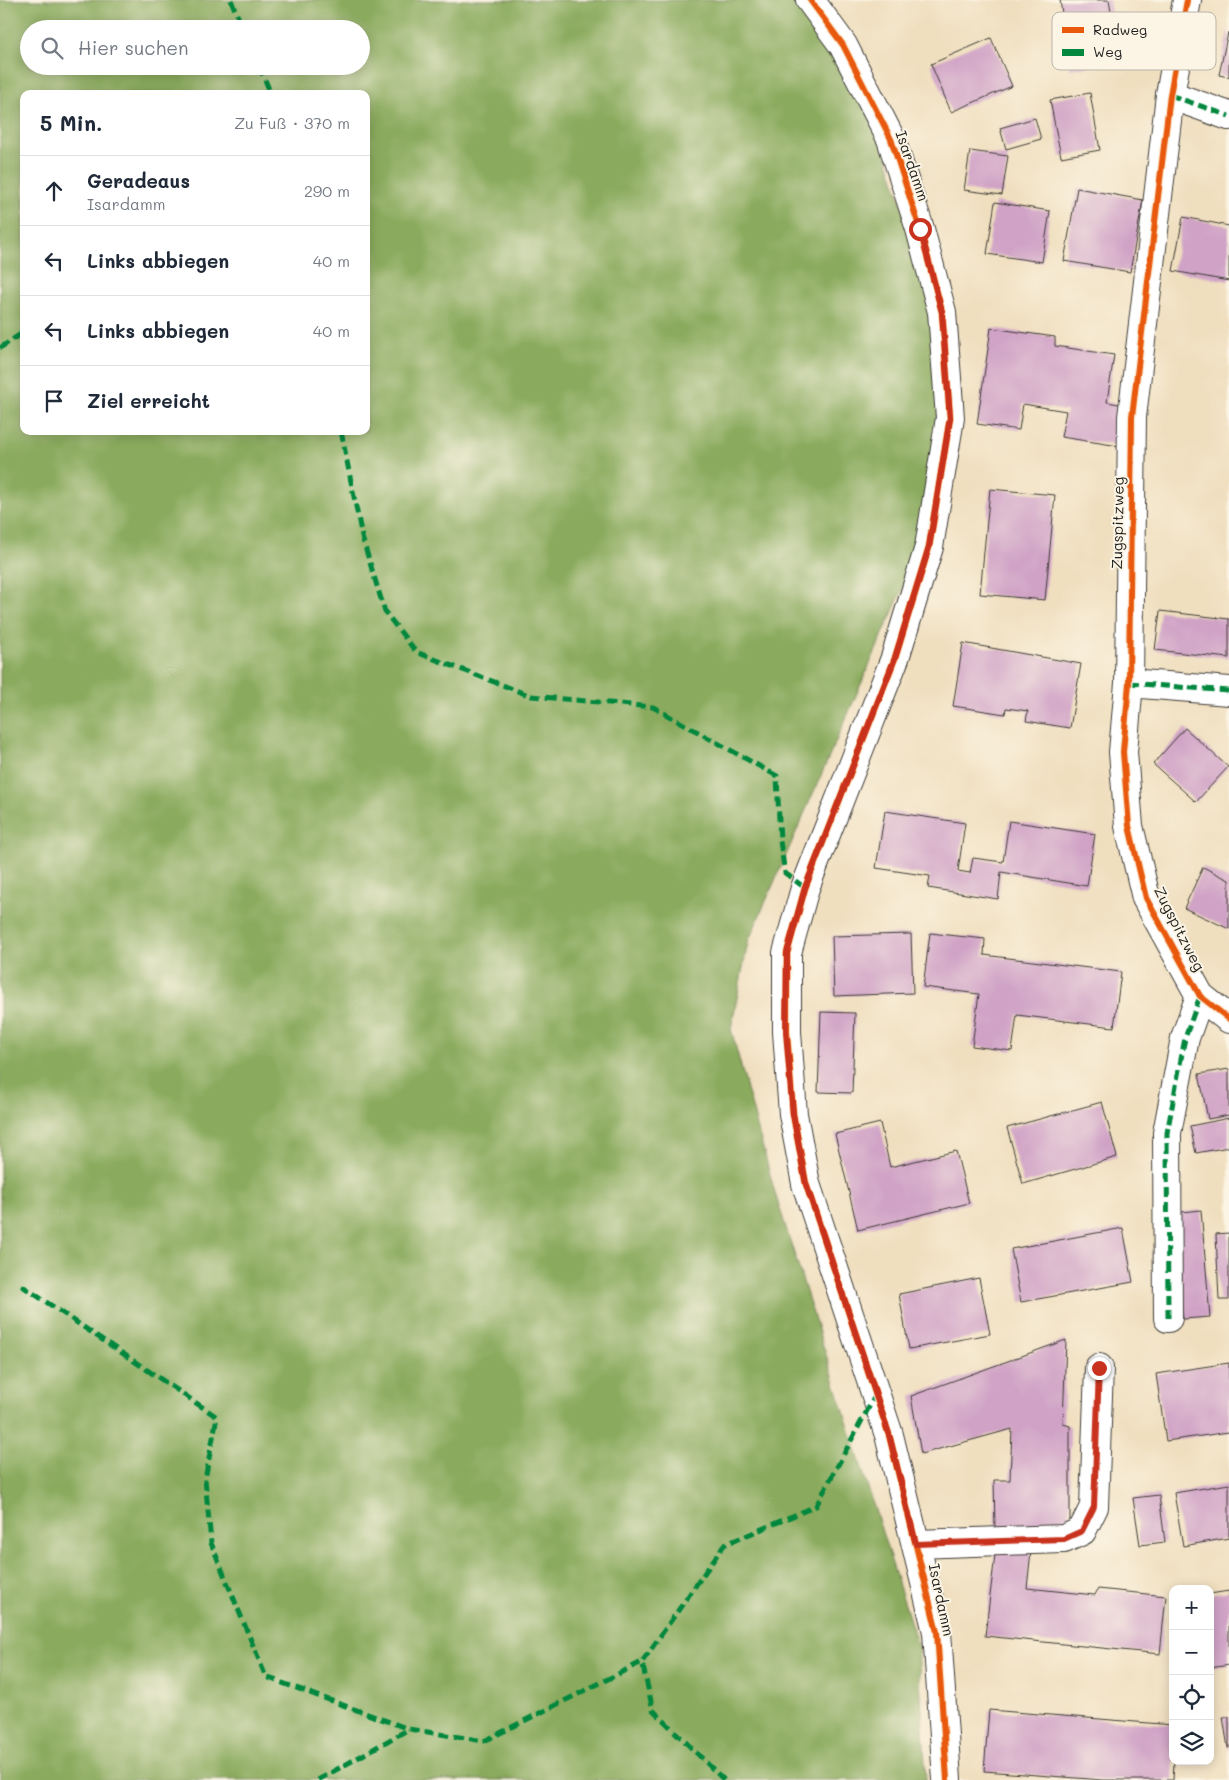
<!DOCTYPE html>
<html lang="de">
<meta charset="utf-8">
<style>
:root{--surface:#fff;--page:#f2f2f3;--text:#1f2937;--muted:#747a83;--line:#e0e1e3}
body{margin:0;font-family:Mali,sans-serif;background:var(--page);color:var(--text)}
.controls{position:absolute;right:15px;bottom:15px;display:grid;overflow:hidden;border-radius:10px;box-shadow:0 2px 12px #0003}
.controls button{width:45px;height:45px;display:grid;place-items:center;padding:0;border:0;border-bottom:1px solid var(--line);background:var(--surface);color:var(--text);font:25px sans-serif}
.stop{position:absolute;width:15px;height:15px;margin:-11px;border:4px solid #c8321e;border-radius:50%;background:#fff}
.stop.end{background:#c8321e;border-color:#fff;box-shadow:0 1px 5px #0008}
.list{margin:0;padding:0;list-style:none}
h2{display:flex;justify-content:space-between;align-items:center;height:65px;margin:0;padding:0 20px;font-size:21px}
h2 small{font-size:16px;font-weight:400;color:var(--muted)}
.list li{display:grid;grid-template-columns:32px 1fr auto;gap:15px;align-items:center;box-sizing:border-box;height:70px;padding:0 20px;border-top:1px solid var(--line)}
.list b{display:block;font-size:19px;white-space:nowrap}
.list p{margin:0;font-size:16px;white-space:nowrap;color:var(--muted)}
.list em{font-size:16px;font-style:normal;color:var(--muted)}
.icon{flex:none;width:28px;height:28px;fill:none;stroke:currentColor;stroke-width:2;stroke-linecap:round;stroke-linejoin:round}
.map{position:relative;flex:none;width:1229px;height:1780px;overflow:hidden}
.search{position:absolute;background:var(--surface);box-shadow:0 2px 12px #0003;left:20px;top:20px;width:350px;height:55px;display:flex;align-items:center;gap:12px;box-sizing:border-box;padding:0 18px;border-radius:28px;color:var(--muted);font-size:19px}
.panel{position:absolute;background:var(--surface);box-shadow:0 2px 12px #0003;left:20px;top:90px;width:350px;height:345px;border-radius:10px}
.map>svg:first-child{display:block}
.forest{fill:#8aaa5d;stroke:#53633c;fill-rule:evenodd}
.building{fill:#d0a3c6}
.lines{fill:none;stroke-linecap:round;stroke-linejoin:round}
.minor-casing{stroke:#3c3934;stroke-width:30}
.minor{stroke:#fff;stroke-width:28}
.quiet{stroke:#00873e;stroke-width:5;stroke-dasharray:10 5;stroke-linecap:butt}
.cycleway-casing{stroke:#fcf5e5;stroke-width:9}
.cycleway{stroke:#e8590c;stroke-width:6}
.route{stroke:#c8321e;stroke-width:6}
.labels{text-anchor:middle;stroke-width:4;stroke-linejoin:round;paint-order:stroke}
.street-label{font-size:15px;fill:#1c1c1c;stroke:#fcf5e5}
.key{fill:#fcf5e5;stroke:#b9b4a9;stroke-width:1}
.key-label{font-size:14px;fill:#1c1c1c}
</style>
<div class="map">
<svg width="1229" height="1780" viewBox="0 0 1229 1780">
<rect width="100%" height="100%" fill="#fcf5e5"/>
<filter id="ink" filterUnits="userSpaceOnUse"><feTurbulence type="fractalNoise" baseFrequency=".02" numOctaves="2"/><feDisplacementMap in="SourceGraphic" scale="10" xChannelSelector="R" yChannelSelector="G"/><feConvolveMatrix kernelMatrix="1 2 1 2 8 2 1 2 1" color-interpolation-filters="sRGB"/></filter>
<filter id="wash" filterUnits="userSpaceOnUse"><feTurbulence type="fractalNoise" baseFrequency=".0096" numOctaves="4" result="noise"/><feDisplacementMap in="SourceGraphic" scale="20" xChannelSelector="R" yChannelSelector="G"/><feGaussianBlur stdDeviation="1.12" result="paint"/><feColorMatrix in="noise" values="0 0 0 0 0 0 0 0 0 0 0 0 0 0 0 0 0 1.4 0 .05"/><feComposite in="paint" operator="in"/></filter>
<g filter="url(#wash)">
<rect width="100%" height="100%" fill="#f0dfbf"/>
<!-- forest -->
<path class="forest" d="M 0,0 L 791,0 L 834,49 L 882,142 L 936,312 L 942,416 L 922,545 L 748,942 L 731,1029 L 775,1193 L 918,1646 L 926,1780 L 0,1780 ZM 29,29 L 361,29 L 361,66 L 29,66 ZM 24,94 L 366,94 L 366,431 L 24,431 Z"/>
<g id="blocks">
<!-- building -->
<g class="building">
<polygon points="1060,0 1109,0 1119,62 1070,69"/>
<polygon points="1228,32 1229,32 1229,77 1219,75"/>
<polygon points="991,38 1012,86 951,112 931,64"/>
<polygon points="1090,93 1100,150 1061,157 1050,100"/>
<polygon points="1035,118 1041,139 1006,149 1000,128"/>
<polygon points="970,151 1008,156 1002,195 964,190"/>
<polygon points="1077,188 1143,200 1130,272 1064,261"/>
<polygon points="995,202 1050,211 1042,262 987,254"/>
<polygon points="1183,217 1229,226 1229,281 1173,271"/>
<polygon points="991,328 1055,337 1055,346 1114,355 1107,402 1125,405 1119,446 1061,437 1066,411 1023,404 1019,430 977,424"/>
<polygon points="990,489 1055,495 1045,600 980,594"/>
<polygon points="1160,611 1229,619 1229,658 1155,650"/>
<polygon points="963,643 1081,664 1070,728 1026,721 1028,711 1006,708 1005,714 953,706"/>
<polygon points="1185,728 1228,767 1196,802 1153,764"/>
<polygon points="885,811 965,823 958,871 970,873 973,858 1003,862 1009,821 1095,834 1087,886 1001,872 998,899 928,888 930,876 876,868"/>
<polygon points="1203,867 1229,880 1229,929 1184,908"/>
<polygon points="930,933 985,939 984,955 1121,972 1114,1027 1017,1015 1012,1051 972,1046 979,994 923,987"/>
<polygon points="911,934 913,993 834,996 832,936"/>
<polygon points="821,1012 855,1013 852,1093 818,1092"/>
<polygon points="1229,1069 1229,1115 1208,1119 1199,1074"/>
<polygon points="1102,1102 1117,1157 1023,1184 1007,1128"/>
<polygon points="1229,1118 1229,1147 1196,1153 1190,1126"/>
<polygon points="880,1123 890,1167 956,1151 969,1203 858,1230 835,1134"/>
<polygon points="1201,1210 1210,1317 1183,1319 1174,1213"/>
<polygon points="1123,1228 1133,1282 1021,1302 1011,1249"/>
<polygon points="1229,1233 1229,1300 1219,1300 1216,1234"/>
<polygon points="979,1278 990,1334 909,1349 899,1294"/>
<polygon points="1066,1340 1063,1424 1070,1426 1070,1530 995,1528 994,1480 1010,1480 1012,1429 921,1454 911,1396"/>
<polygon points="1229,1363 1229,1432 1166,1441 1156,1374"/>
<polygon points="1229,1484 1229,1538 1183,1546 1174,1493"/>
<polygon points="1159,1495 1165,1542 1140,1545 1133,1498"/>
<polygon points="996,1547 1031,1551 1027,1588 1095,1595 1098,1589 1166,1596 1160,1654 985,1636"/>
<polygon points="1229,1591 1229,1665 1210,1668 1210,1594"/>
<polygon points="989,1710 1173,1725 1174,1761 1173,1780 1103,1780 984,1771"/>
<polygon points="1223,1717 1229,1717 1229,1748 1228,1748"/>
</g>
</g>
</g>
<g filter="url(#ink)">
<use href="#blocks" fill-opacity="0" stroke="#3c3934" stroke-width="1"/>
<g class="lines">
<defs>
<g id="minor">
<polyline points="810,0 843,45 891,139 920,229 942,312 950,418 929,547 895,658 805,888 787,953 787,1032 793,1114 806,1184 889,1435 937,1632 947,1780"/>
<polyline points="1187,0 1170,95 1132,417 1129,683 1123,752 1129,826 1146,898 1200,996 1229,1019"/>
<polyline points="1170,95 1229,116"/>
<polyline points="1129,683 1229,691"/>
<polyline points="1168,1318 1167,1133 1185,1038 1200,996"/>
<polyline points="916,1544 1064,1539 1082,1531 1094,1507 1099,1368"/>
</g>
</defs>
<!-- minor casing -->
<use href="#minor" class="minor-casing"/>
<!-- minor -->
<use href="#minor" class="minor"/>
<!-- quiet -->
<g class="quiet">
<polyline points="231,0 243,29"/>
<polyline points="259,66 271,94"/>
<polyline points="1170,95 1229,116"/>
<polyline points="0,348 24,332"/>
<polyline points="341,431 362,537 385,612 416,652 531,696 653,707 777,776 780,841 785,873 805,888"/>
<polyline points="1129,683 1229,691"/>
<polyline points="21,1285 217,1417 205,1479 211,1543 266,1677 409,1729"/>
<polyline points="1168,1318 1167,1133 1185,1038 1200,996"/>
<polyline points="318,1780 409,1729 484,1741 642,1662"/>
<polyline points="724,1780 653,1710 642,1662 724,1545 816,1506 876,1394"/>
</g>
<defs>
<g id="cycleway">
<polyline points="810,0 843,45 891,139 920,229 942,312 950,418 929,547 895,658 805,888 787,953 787,1032 793,1114 806,1184 889,1435 937,1632 947,1780"/>
<polyline points="1187,0 1170,95 1132,417 1129,683 1123,752 1129,826 1146,898 1200,996 1229,1019"/>
</g>
</defs>
<!-- cycleway casing -->
<use href="#cycleway" class="cycleway-casing"/>
<!-- cycleway -->
<use href="#cycleway" class="cycleway"/>
</g>
</g>
<g class="lines" filter="url(#ink)">
<!-- route -->
<polyline class="route" points="920,229 942,312 950,418 929,547 895,658 805,888 787,953 786,1032 793,1114 806,1184 889,1434 916,1544 1064,1539 1082,1531 1094,1507 1099,1368"/>
</g>
<g class="labels">
<!-- street labels -->
<g class="street-label">
<text transform="translate(912 166) rotate(71)" y="5">Isardamm</text>
<text transform="translate(1118 523) rotate(-89)" y="5">Zugspitzweg</text>
<text transform="translate(1179 929) rotate(63)" y="5">Zugspitzweg</text>
<text transform="translate(941 1600) rotate(78)" y="5">Isardamm</text>
</g>
</g>
<!-- legend -->
<rect x="1052" y="12" width="164" height="58" rx="8" class="key"/>
<rect x="1062" y="27" width="22" height="6" fill="#e8590c"/>
<rect x="1062" y="49" width="22" height="7" fill="#00873e"/>
<g class="key-label">
<text x="1093" y="35">Radweg</text>
<text x="1093" y="57">Weg</text>
</g>
</svg>
<div class="controls">
<button>+</button>
<button>−</button>
<button><svg class="icon" aria-label="locate" viewBox="0 0 24 24"><circle cx="12" cy="12" r="6"/><path d="M12 2v4M12 18v4M2 12h4M18 12h4"/></svg></button>
<button><svg class="icon" aria-label="layers" viewBox="0 0 24 24"><path d="M12 4l9 5-9 5-9-5zM3 14l9 5 9-5"/></svg></button>
</div>
<div class="stop" style="left:920px;top:229px"></div>
<div class="stop end" style="left:1099px;top:1368px"></div>
<div class="search"><svg class="icon" aria-label="search" viewBox="0 0 24 24"><circle cx="10" cy="10" r="6"/><path d="M15 15l6 6"/></svg>Hier suchen</div>
<section class="panel">
<h2>5 Min.<small>Zu Fuß · 370 m</small></h2>
<ul class="list">
<li><svg class="icon" aria-label="ahead" viewBox="0 0 24 24"><path d="M12 20V5M6 11l6-6 6 6"/></svg><div><b>Geradeaus</b><p>Isardamm</p></div><em>290 m</em></li>
<li><svg class="icon" aria-label="left" viewBox="0 0 24 24"><path d="M17 20v-9H6M10 6l-5 5 5 5"/></svg><div><b>Links abbiegen</b></div><em>40 m</em></li>
<li><svg class="icon" aria-label="left" viewBox="0 0 24 24"><path d="M17 20v-9H6M10 6l-5 5 5 5"/></svg><div><b>Links abbiegen</b></div><em>40 m</em></li>
<li><svg class="icon" aria-label="arrive" viewBox="0 0 24 24"><path d="M6 21V4h12l-3 4 3 4H6"/></svg><div><b>Ziel erreicht</b></div></li>
</ul>
</section>
</div>
